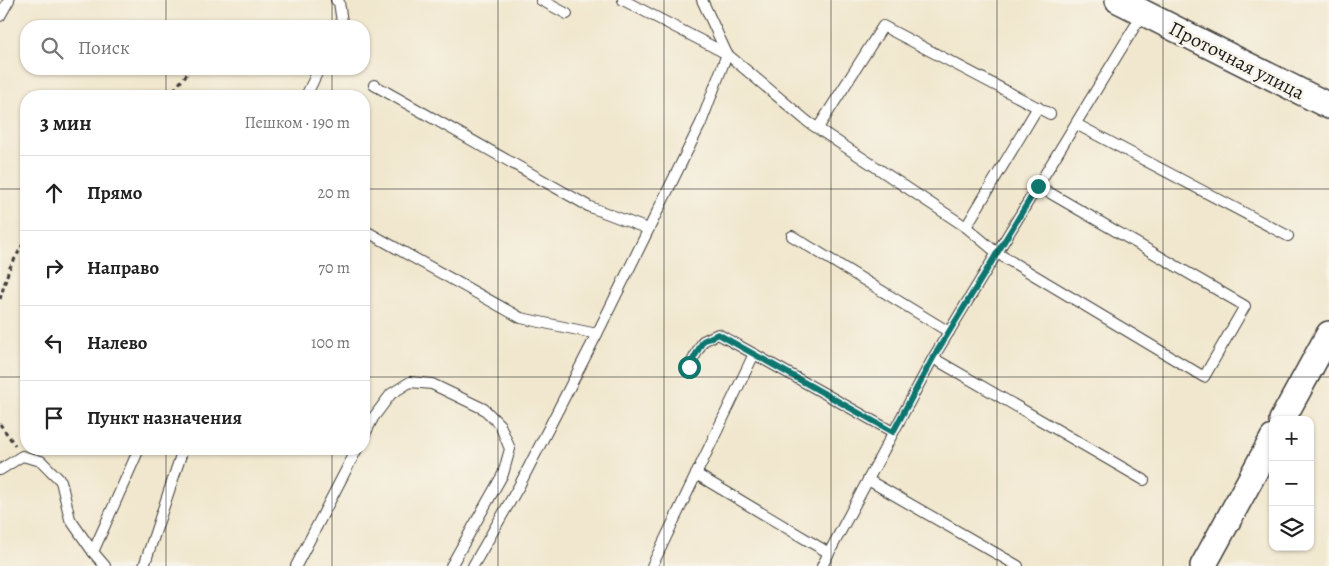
<!DOCTYPE html>
<html lang="ru">
<meta charset="utf-8">
<style>
:root{--surface:#fff;--page:#f2f2f2;--text:#222;--muted:#767676;--line:#e0e0e0}
body{margin:0;font-family:Alegreya,serif;background:var(--page);color:var(--text)}
.controls{position:absolute;right:15px;bottom:15px;display:grid;overflow:hidden;border-radius:10px;box-shadow:0 1px 4px #0004}
.controls button{width:45px;height:45px;display:grid;place-items:center;padding:0;border:0;border-bottom:1px solid var(--line);background:var(--surface);color:var(--text);font:25px sans-serif}
.stop{position:absolute;width:15px;height:15px;margin:-11px;border:4px solid #0f766e;border-radius:50%;background:#fff}
.stop.end{background:#0f766e;border-color:#fff;box-shadow:0 1px 5px #0008}
.list{margin:0;padding:0;list-style:none}
h2{display:flex;justify-content:space-between;align-items:center;height:65px;margin:0;padding:0 20px;font-size:21px}
h2 small{font-size:16px;font-weight:400;color:var(--muted)}
.list li{display:grid;grid-template-columns:32px 1fr auto;gap:15px;align-items:center;box-sizing:border-box;height:75px;padding:0 20px;border-top:1px solid var(--line)}
.list b{display:block;font-size:19px;white-space:nowrap}
.list em{font-size:16px;font-style:normal;color:var(--muted)}
.icon{flex:none;width:28px;height:28px;fill:none;stroke:currentColor;stroke-width:2;stroke-linecap:round;stroke-linejoin:round}
.map{position:relative;flex:none;width:1329px;height:566px;overflow:hidden}
.search{position:absolute;background:var(--surface);box-shadow:0 1px 4px #0004;left:20px;top:20px;width:350px;height:55px;display:flex;align-items:center;gap:12px;box-sizing:border-box;padding:0 18px;border-radius:20px;color:var(--muted);font-size:19px}
.panel{position:absolute;background:var(--surface);box-shadow:0 1px 4px #0004;left:20px;top:90px;width:350px;height:365px;border-radius:20px}
.map>svg:first-child{display:block}
.lines{fill:none;stroke-linecap:round;stroke-linejoin:round}
.service-casing{stroke:#3c3a37;stroke-width:12}
.tertiary-casing{stroke:#3c3a37;stroke-width:28}
.path{stroke:#3c3a37;stroke-width:3;stroke-dasharray:4 4;stroke-linecap:butt}
.service{stroke:#fff;stroke-width:10}
.tertiary{stroke:#fff;stroke-width:25}
.route{stroke:#0f766e;stroke-width:6}
.grid{fill:none;stroke:#1c1c1c;stroke-width:1;stroke-opacity:0.55}
.labels{text-anchor:middle;stroke-width:5;stroke-linejoin:round;paint-order:stroke}
.street-label{font-size:20px;fill:#1c1c1c;stroke:#f7f3e8}
</style>
<div class="map">
<svg width="1329" height="566" viewBox="0 0 1329 566">
<rect width="100%" height="100%" fill="#f7f3e8"/>
<filter id="ink" filterUnits="userSpaceOnUse"><feTurbulence type="fractalNoise" baseFrequency=".02" numOctaves="2"/><feDisplacementMap in="SourceGraphic" scale="10" xChannelSelector="R" yChannelSelector="G"/><feConvolveMatrix kernelMatrix="1 2 1 2 8 2 1 2 1" color-interpolation-filters="sRGB"/></filter>
<filter id="wash" filterUnits="userSpaceOnUse"><feTurbulence type="fractalNoise" baseFrequency=".0096" numOctaves="4" result="noise"/><feDisplacementMap in="SourceGraphic" scale="20" xChannelSelector="R" yChannelSelector="G"/><feGaussianBlur stdDeviation="1.12" result="paint"/><feColorMatrix in="noise" values="0 0 0 0 0 0 0 0 0 0 0 0 0 0 0 0 0 1.4 0 .05"/><feComposite in="paint" operator="in"/></filter>
<g filter="url(#wash)">
<rect width="100%" height="100%" fill="#f1e7ce"/>
</g>
<g filter="url(#ink)">
<g class="lines">
<defs>
<g id="service">
<polyline points="336,0 339,2 342,22 340,26"/>
<polyline points="541,0 567,14"/>
<polyline points="623,0 727,54 808,122 966,227 997,253 1204,377 1245,306 1038,186"/>
<polyline points="0,16 9,0"/>
<polyline points="374,85 590,207 648,229"/>
<polyline points="306,96 319,69"/>
<polyline points="1076,124 1288,236"/>
<polyline points="818,128 883,26 1050,114"/>
<polyline points="966,227 1038,107"/>
<polyline points="364,230 521,318 597,334"/>
<polyline points="792,236 949,332"/>
<polyline points="933,358 1144,480"/>
<polyline points="689,367 703,341 718,334 754,354"/>
<polyline points="364,436 373,418 391,394 410,382 432,384 484,409 500,425 510,449 503,474 451,566"/>
<polyline points="0,470 22,456 41,461 61,481 70,519 93,552"/>
<polyline points="696,474 829,553"/>
<polyline points="868,480 1018,566"/>
<polyline points="105,566 93,552 139,449"/>
<polyline points="144,566 183,449"/>
<polyline points="296,566 357,449"/>
<polyline points="473,566 519,486 597,334 701,123 727,54 702,0"/>
<polyline points="652,566 754,354 893,432"/>
<polyline points="822,566 933,358 1143,13"/>
</g>
<g id="tertiary">
<polyline points="1118,0 1329,106"/>
<polyline points="1282,420 1329,334"/>
<polyline points="1203,566 1273,438"/>
</g>
</defs>
<!-- service casing -->
<use href="#service" class="service-casing"/>
<!-- tertiary casing -->
<use href="#tertiary" class="tertiary-casing"/>
<!-- path -->
<g class="path">
<polyline points="169,96 191,69"/>
<polyline points="0,299 9,269 26,239"/>
<polyline points="0,424 15,445"/>
</g>
<!-- service -->
<use href="#service" class="service"/>
<!-- tertiary -->
<use href="#tertiary" class="tertiary"/>
</g>
</g>
<g class="lines" filter="url(#ink)">
<!-- route -->
<polyline class="route" points="689,367 703,341 718,334 893,432 933,358 1038,186"/>
</g>
<!-- grid -->
<path class="grid" d="M 166,0 L 166,26M 332,0 L 332,26M 498,0 L 498,566M 664,0 L 664,566M 831,0 L 831,566M 997,0 L 997,566M 1163,0 L 1163,566M 166,69 L 166,96M 332,69 L 332,96M 0,189 L 26,189M 364,189 L 1329,189M 0,377 L 26,377M 364,377 L 1329,377M 166,449 L 166,566M 332,449 L 332,566"/>
<g class="labels">
<!-- street labels -->
<g class="street-label">
<text transform="translate(1237 60) rotate(27)" y="7">Проточная улица</text>
</g>
</g>
</svg>
<div class="controls">
<button>+</button>
<button>−</button>
<button><svg class="icon" aria-label="layers" viewBox="0 0 24 24"><path d="M12 4l9 5-9 5-9-5zM3 14l9 5 9-5"/></svg></button>
</div>
<div class="stop" style="left:689px;top:367px"></div>
<div class="stop end" style="left:1038px;top:186px"></div>
<div class="search"><svg class="icon" aria-label="search" viewBox="0 0 24 24"><circle cx="10" cy="10" r="6"/><path d="M15 15l6 6"/></svg>Поиск</div>
<section class="panel">
<h2>3 мин<small>Пешком · 190 m</small></h2>
<ul class="list">
<li><svg class="icon" aria-label="ahead" viewBox="0 0 24 24"><path d="M12 20V5M6 11l6-6 6 6"/></svg><div><b>Прямо</b></div><em>20 m</em></li>
<li><svg class="icon" aria-label="right" viewBox="0 0 24 24"><path d="M7 20v-9h11M14 6l5 5-5 5"/></svg><div><b>Направо</b></div><em>70 m</em></li>
<li><svg class="icon" aria-label="left" viewBox="0 0 24 24"><path d="M17 20v-9H6M10 6l-5 5 5 5"/></svg><div><b>Налево</b></div><em>100 m</em></li>
<li><svg class="icon" aria-label="arrive" viewBox="0 0 24 24"><path d="M6 21V4h12l-3 4 3 4H6"/></svg><div><b>Пункт назначения</b></div></li>
</ul>
</section>
</div>
